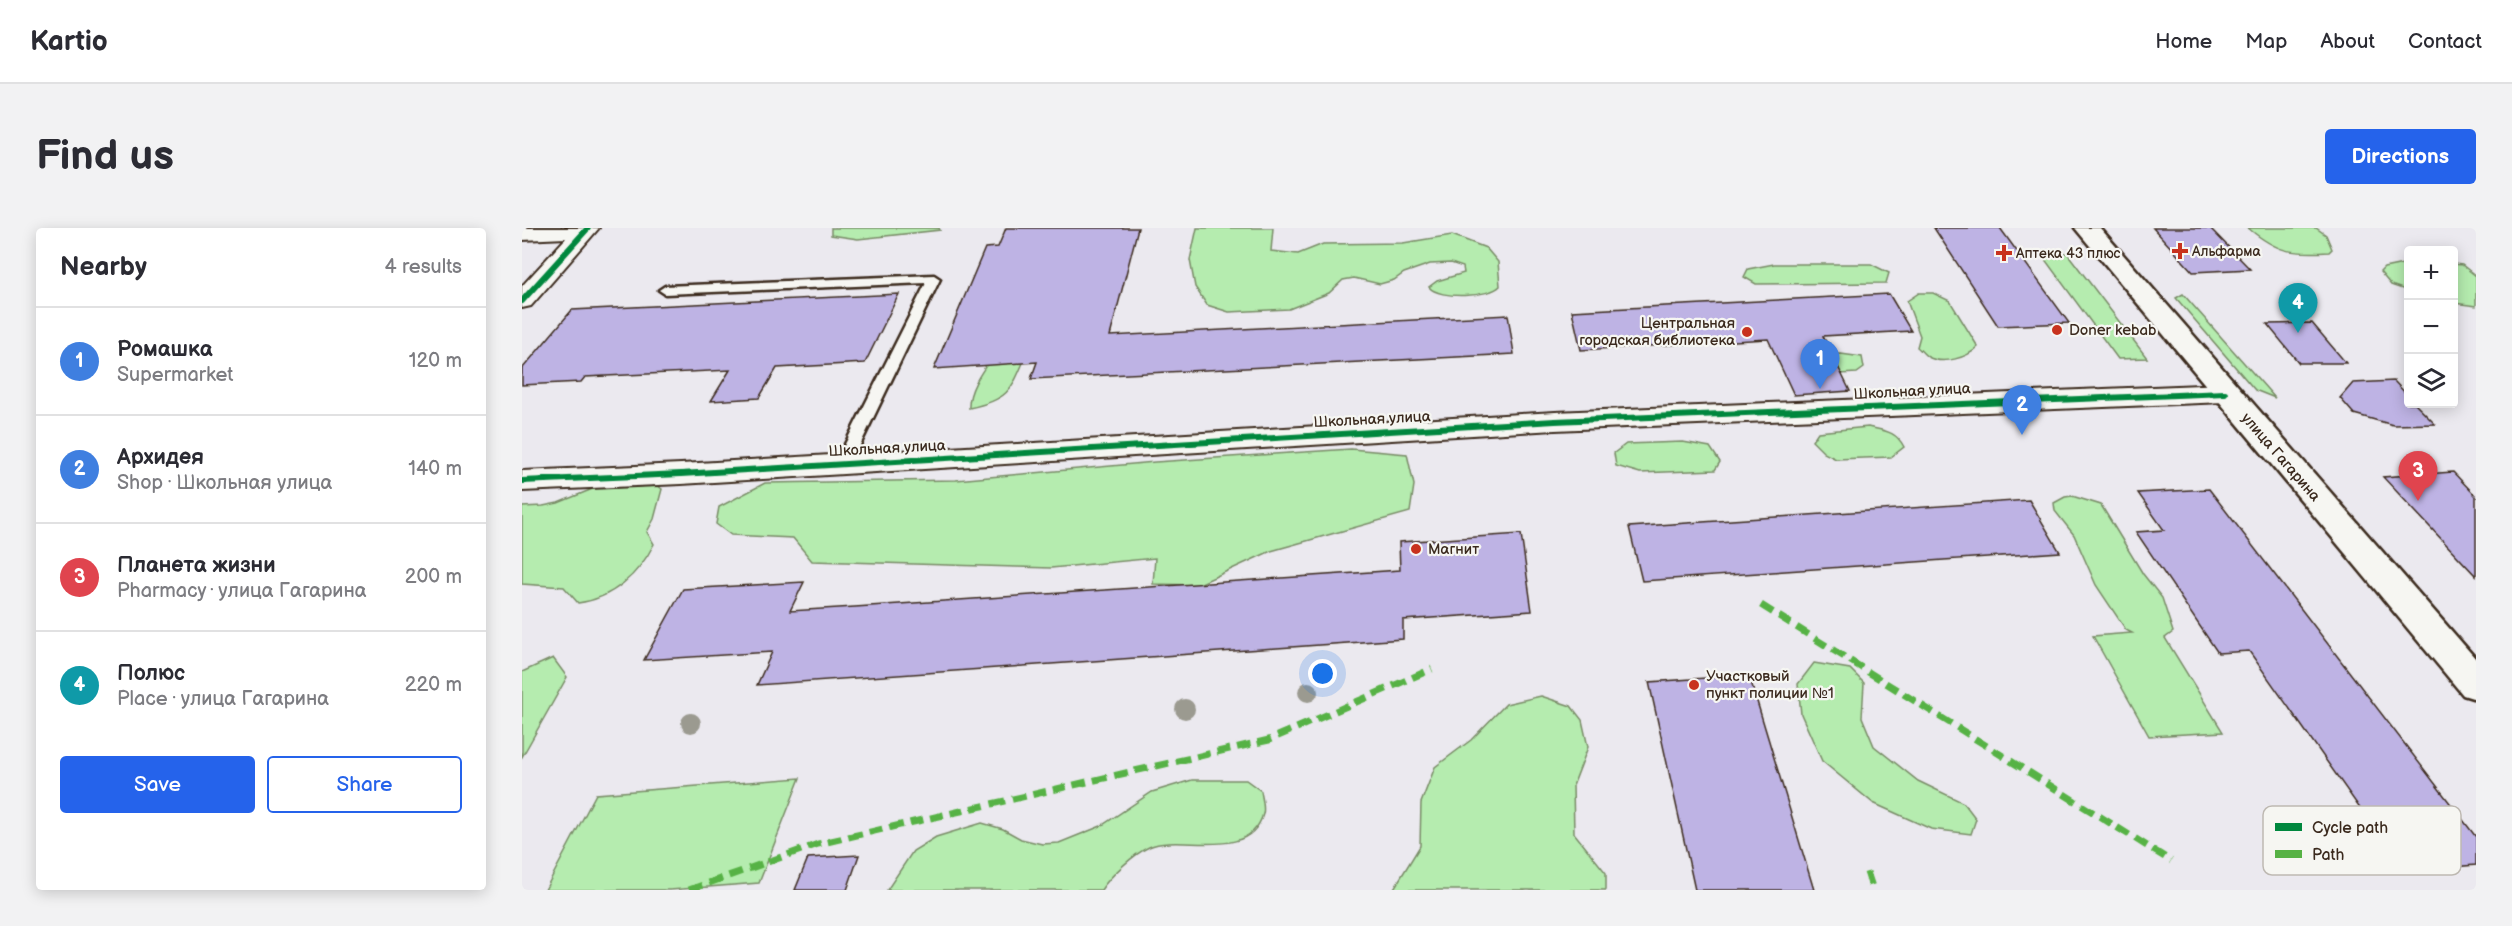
<!DOCTYPE html>
<meta charset="utf-8">
<style>
:root{--surface:#fff;--page:#f2f2f3;--text:#2b2b33;--muted:#7c7c81;--line:#e1e1e2;--accent:#2563eb}
body{margin:0;font-family:"Balsamiq Sans",sans-serif;background:var(--page);color:var(--text)}
.controls{position:absolute;right:18px;top:18px;display:grid;overflow:hidden;border-radius:6px;box-shadow:0 3px 15px #0003}
.controls button{width:54px;height:54px;display:grid;place-items:center;padding:0;border:0;border-bottom:2px solid var(--line);background:var(--surface);color:var(--text);font:30px sans-serif}
.you{position:absolute;left:801px;top:446px;width:21px;height:21px;margin:-15px;border:4px solid #fff;border-radius:50%;background:#1a73e8;box-shadow:0 0 0 9px #1a73e833}
.badge{display:grid;place-items:center;width:39px;height:39px;border-radius:50%;background:var(--accent);color:#fff;font-size:20px;font-weight:700}
.pin{position:absolute;translate:-50% -50px;filter:drop-shadow(0 2px 3px #0008)}
.pin::after{content:'';position:absolute;top:32px;width:21px;height:18px;background:inherit;clip-path:polygon(0 0,100% 0,50% 100%)}
.list{margin:0;padding:0;list-style:none}
h2{display:flex;justify-content:space-between;align-items:center;height:78px;margin:0;padding:0 24px;font-size:26px}
h2 small{font-size:20px;font-weight:400;color:var(--muted)}
.list li{display:grid;grid-template-columns:39px 1fr auto;gap:18px;align-items:center;box-sizing:border-box;height:108px;padding:0 24px;border-top:2px solid var(--line)}
.list b{display:block;font-size:22px;white-space:nowrap}
.list p{margin:0;font-size:20px;white-space:nowrap;color:var(--muted)}
.list em{font-size:20px;font-style:normal;color:var(--muted)}
.actions{display:flex;gap:12px;padding:18px 24px}
.actions a{flex:1;padding:14px 0;border:2px solid var(--accent);border-radius:6px;text-align:center;font-size:21px;color:var(--accent)}
.actions .main{background:var(--accent);color:#fff}
.icon{flex:none;width:33px;height:33px;fill:none;stroke:currentColor;stroke-width:2;stroke-linecap:round;stroke-linejoin:round}
.map{position:relative;flex:none;width:1954px;height:662px;overflow:hidden;border-radius:6px}
header{display:flex;align-items:center;gap:36px;box-sizing:border-box;height:84px;padding:0 30px;background:var(--surface);border-bottom:2px solid var(--line)}
header strong{font-size:28px}
nav{display:flex;gap:33px;margin-inline-start:auto;font-size:21px}
.intro{display:flex;align-items:center;justify-content:space-between;box-sizing:border-box;height:144px;padding:0 36px}
h1{margin:0;font-size:42px}
.button{padding:15px 27px;border-radius:6px;background:var(--accent);color:#fff;font-size:21px;font-weight:700}
main{display:flex;gap:36px;padding:0 36px}
aside{flex:1;background:var(--surface);border-radius:6px;box-shadow:0 3px 15px #0003}
.map>svg:first-child{display:block}
.green{fill:#b5ecaf;stroke:#788b66;stroke-width:1.5}
.building{fill:#beb3e4;stroke:#3b2a1e;stroke-width:1.5}
.lines{fill:none;stroke-linecap:round;stroke-linejoin:round}
.service-casing{stroke:#3b2a1e;stroke-width:5}
.minor-casing{stroke:#3b2a1e;stroke-width:4}
.tertiary-casing{stroke:#3b2a1e;stroke-width:5}
.service{fill:#f6f6f2;fill-rule:evenodd}
.minor{fill:#f6f6f2;fill-rule:evenodd}
.tertiary{fill:#f6f6f2;fill-rule:evenodd}
.quiet{stroke:#57b245;stroke-width:7;stroke-dasharray:14 7;stroke-linecap:butt}
.cycleway-casing{stroke:#f6f6f2;stroke-width:9}
.cycleway{stroke:#00873e;stroke-width:6}
.tree{fill:#9b9a90}
.poi-dot{fill:#c8321e;stroke:#f6f6f2;stroke-width:2}
.labels{text-anchor:middle;stroke-width:4.5;stroke-linejoin:round;paint-order:stroke}
.far-poi-label{font-size:14px;fill:#3b2a1e;stroke:#f6f6f2;text-anchor:start}
.poi-label{font-size:15px;fill:#3b2a1e;stroke:#f6f6f2;text-anchor:start}
.street-label{font-size:15px;fill:#3b2a1e;stroke:#f6f6f2}
.key{fill:#f6f6f2;stroke:#beb9b2;stroke-width:1.5}
.key-label{font-size:16px;fill:#3b2a1e}
</style>
<header>
<strong>Kartio</strong>
<nav><a>Home</a><a>Map</a><a>About</a><a>Contact</a></nav>
</header>
<div class="intro"><h1>Find us</h1><a class="button">Directions</a></div>
<main>
<aside>
<h2>Nearby<small>4 results</small></h2>
<ul class="list">
<li><span class="badge" style="background:#3f7fe0">1</span><div><b>Ромашка</b><p>Supermarket</p></div><em>120 m</em></li>
<li><span class="badge" style="background:#3f7fe0">2</span><div><b>Архидея</b><p>Shop · Школьная улица</p></div><em>140 m</em></li>
<li><span class="badge" style="background:#e0444e">3</span><div><b>Планета жизни</b><p>Pharmacy · улица Гагарина</p></div><em>200 m</em></li>
<li><span class="badge" style="background:#0f9aa8">4</span><div><b>Полюс</b><p>Place · улица Гагарина</p></div><em>220 m</em></li>
</ul>
<div class="actions"><a class="main">Save</a><a>Share</a></div>
</aside>
<div class="map">
<svg width="1954" height="662" viewBox="0 0 1954 662">
<rect width="100%" height="100%" fill="#ebe9ef"/>
<filter id="ink" filterUnits="userSpaceOnUse"><feTurbulence type="fractalNoise" baseFrequency=".0167" numOctaves="2"/><feDisplacementMap in="SourceGraphic" scale="12" xChannelSelector="R" yChannelSelector="G"/><feConvolveMatrix kernelMatrix="1 2 1 2 8 2 1 2 1" color-interpolation-filters="sRGB"/></filter>
<g filter="url(#ink)">
<!-- green -->
<g class="green">
<polygon points="309,0 417,0 418,2 336,11 309,7"/>
<path d="M 675,0 L 751,0 L 749,23 L 776,26 L 801,16 L 881,15 L 930,7 L 964,20 L 976,34 L 978,58 C 968,69 917,72 907,59 L 915,53 L 942,45 L 941,39 L 929,35 L 908,36 L 882,45 L 872,52 L 858,56 L 832,50 L 821,52 L 807,65 L 767,81 L 707,84 L 685,77 L 673,59 L 668,32 Z"/>
<path d="M 1726,0 L 1794,0 L 1804,7 L 1810,21 L 1807,24 C 1769,26 1756,25 1726,0 Z"/>
<polygon points="1545,25 1625,130 1596,131 1519,26"/>
<polygon points="1886,35 1886,63 1869,57 1858,44 1862,40"/>
<polygon points="1252,36 1349,36 1367,45 1364,55 1234,56 1222,49 1226,41"/>
<polygon points="1932,36 1940,37 1954,48 1954,78 1932,75"/>
<path d="M 1397,65 L 1411,65 L 1428,73 L 1456,119 C 1445,130 1421,137 1406,129 C 1402,127 1398,121 1395,119 L 1398,108 L 1385,73 Z"/>
<polygon points="1661,66 1753,170 1733,162 1654,70"/>
<path d="M 508,119 C 490,158 492,171 447,180 C 446,159 465,137 476,120 Z"/>
<polygon points="1319,126 1340,129 1342,140 1335,145 1299,147 1289,127"/>
<path d="M 1346,199 C 1363,203 1374,203 1382,219 L 1369,229 L 1314,231 L 1302,225 L 1290,213 L 1296,204 Z"/>
<polygon points="1161,214 1188,219 1198,234 1193,242 1118,245 1094,238 1092,225 1104,216"/>
<polygon points="829,221 885,226 892,257 888,284 749,323 675,357 631,356 633,330 529,340 290,333 271,310 209,307 194,296 197,279 243,255 434,252 633,234"/>
<path d="M 129,253 L 140,261 L 132,291 L 125,304 L 132,316 C 117,346 90,371 56,375 L 42,359 L 0,356 L 0,279 L 21,278 L 36,275 L 73,260 L 95,254 Z"/>
<polygon points="1550,268 1579,277 1621,346 1640,370 1651,404 1643,410 1701,504 1627,508 1571,408 1610,405 1604,402 1574,357 1552,307 1533,283 1532,275 1543,269"/>
<polygon points="31,430 45,449 0,529 0,444"/>
<polygon points="1292,435 1328,441 1342,455 1340,489 1352,518 1396,553 1442,575 1454,591 1449,606 1409,601 1351,575 1300,533 1279,486 1276,456"/>
<polygon points="1019,468 1049,478 1060,492 1066,519 1051,558 1052,605 1084,645 1084,662 871,662 898,618 899,575 913,539 949,512 984,476"/>
<polygon points="278,550 237,655 148,662 23,662 74,566"/>
<path d="M 670,552 L 724,552 L 739,563 C 740,570 743,580 741,586 C 727,635 658,605 627,619 C 612,626 588,648 579,662 L 365,662 L 391,623 L 414,609 L 460,595 L 481,601 L 499,611 L 520,616 L 537,615 L 579,598 L 630,564 Z"/>
</g>
<!-- building -->
<g class="building">
<polygon points="484,0 616,0 588,108 986,87 992,126 509,151 515,134 412,141 463,20 476,19"/>
<polygon points="1412,0 1478,0 1547,95 1476,98"/>
<polygon points="1631,0 1688,0 1728,41 1671,44"/>
<polygon points="377,66 343,135 255,140 237,170 189,173 208,142 63,149 59,154 0,157 0,141 50,82"/>
<polygon points="1367,66 1389,103 1301,108 1328,163 1272,167 1246,111 1059,122 1050,83"/>
<polygon points="1790,95 1824,135 1777,135 1745,96"/>
<polygon points="1872,153 1887,169 1887,176 1893,176 1913,196 1871,197 1832,186 1818,170 1831,155"/>
<polygon points="1931,244 1954,268 1954,348 1861,249"/>
<polygon points="1687,261 1954,609 1954,637 1882,643 1727,423 1696,425 1614,304 1642,302 1616,265"/>
<polygon points="1507,272 1538,324 1120,353 1107,299"/>
<polygon points="999,306 1010,383 881,392 881,411 235,457 250,424 122,432 161,361 282,354 268,383 333,379 878,342 877,314"/>
<polygon points="1227,447 1292,662 1173,662 1127,454"/>
<polygon points="337,627 325,662 273,662 286,630"/>
</g>
<g class="lines">
<defs>
<polygon id="service" points="412,47 418,51 329,236 321,241 313,236 404,55 143,66 137,62 143,58"/>
<g id="minor">
<polygon points="0,0 77,0 9,78 0,80 0,58 44,10 0,12"/>
<polygon points="1703,156 1713,159 1717,165 1713,171 1703,174 1033,202 159,256 0,263 0,243 159,236 1033,184"/>
</g>
<polygon id="tertiary" points="1553,0 1578,0 1954,431 1954,471 1941,467"/>
</defs>
<!-- service casing -->
<use href="#service" class="service-casing"/>
<!-- minor casing -->
<use href="#minor" class="minor-casing"/>
<!-- tertiary casing -->
<use href="#tertiary" class="tertiary-casing"/>
<!-- service -->
<use href="#service" class="service"/>
<!-- minor -->
<use href="#minor" class="minor"/>
<!-- tertiary -->
<use href="#tertiary" class="tertiary"/>
<!-- quiet -->
<g class="quiet">
<polyline points="1239,377 1649,633"/>
<polyline points="1345,644 1351,662"/>
<polyline points="167,662 296,616 747,512 910,441"/>
</g>
<defs>
<g id="cycleway">
<polyline points="0,73 66,0"/>
<polyline points="0,253 159,246 1033,193 1703,165"/>
</g>
</defs>
<!-- cycleway casing -->
<use href="#cycleway" class="cycleway-casing"/>
<!-- cycleway -->
<use href="#cycleway" class="cycleway"/>
</g>
<!-- trees -->
<g class="tree">
<circle cx="786" cy="464" r="10"/>
<circle cx="663" cy="481" r="10"/>
<circle cx="169" cy="495" r="10"/>
</g>
</g>
<!-- markers -->
<g class="poi-dot">
<path d="M1655 14h6v6h6v6h-6v6h-6v-6h-6v-6h6z"/>
<path d="M1479 16h6v6h6v6h-6v6h-6v-6h-6v-6h6z"/>
<circle cx="1535" cy="102" r="6"/>
<circle cx="1225" cy="104" r="6"/>
<circle cx="894" cy="321" r="6"/>
<circle cx="1172" cy="457" r="6"/>
</g>
<g class="labels">
<!-- far-poi labels -->
<g class="far-poi-label">
<text x="1670" y="28">Альфарма</text>
<text x="1494" y="30">Аптека 43 плюс</text>
</g>
<!-- poi labels -->
<g class="poi-label">
<text x="1213" y="100" text-anchor="end">Центральная<tspan x="1213" dy="17">городская библиотека</tspan></text>
<text x="1547" y="107">Doner kebab</text>
<text x="906" y="326">Магнит</text>
<text x="1184" y="453">Участковый<tspan x="1184" dy="17">пункт полиции №1</tspan></text>
</g>
<!-- street labels -->
<g class="street-label">
<text transform="translate(1390 163) rotate(-3)" y="5">Школьная улица</text>
<text transform="translate(850 191) rotate(-3)" y="5">Школьная улица</text>
<text transform="translate(365 220) rotate(-3)" y="5">Школьная улица</text>
<text transform="translate(1759 229) rotate(49)" y="5">улица Гагарина</text>
</g>
</g>
<!-- legend -->
<rect x="1741" y="578" width="198" height="69" rx="9" class="key"/>
<rect x="1753" y="595" width="27" height="8" fill="#00873e"/>
<rect x="1753" y="622" width="27" height="8" fill="#57b245"/>
<g class="key-label">
<text x="1790" y="605">Cycle path</text>
<text x="1790" y="632">Path</text>
</g>
</svg>
<div class="controls">
<button>+</button>
<button>−</button>
<button><svg class="icon" aria-label="layers" viewBox="0 0 24 24"><path d="M12 4l9 5-9 5-9-5zM3 14l9 5 9-5"/></svg></button>
</div>
<div class="you"></div>
<div class="pin badge" style="left:1298px;top:161px;background:#3f7fe0">1</div>
<div class="pin badge" style="left:1500px;top:207px;background:#3f7fe0">2</div>
<div class="pin badge" style="left:1896px;top:273px;background:#e0444e">3</div>
<div class="pin badge" style="left:1776px;top:105px;background:#0f9aa8">4</div>
</div>
</main>
